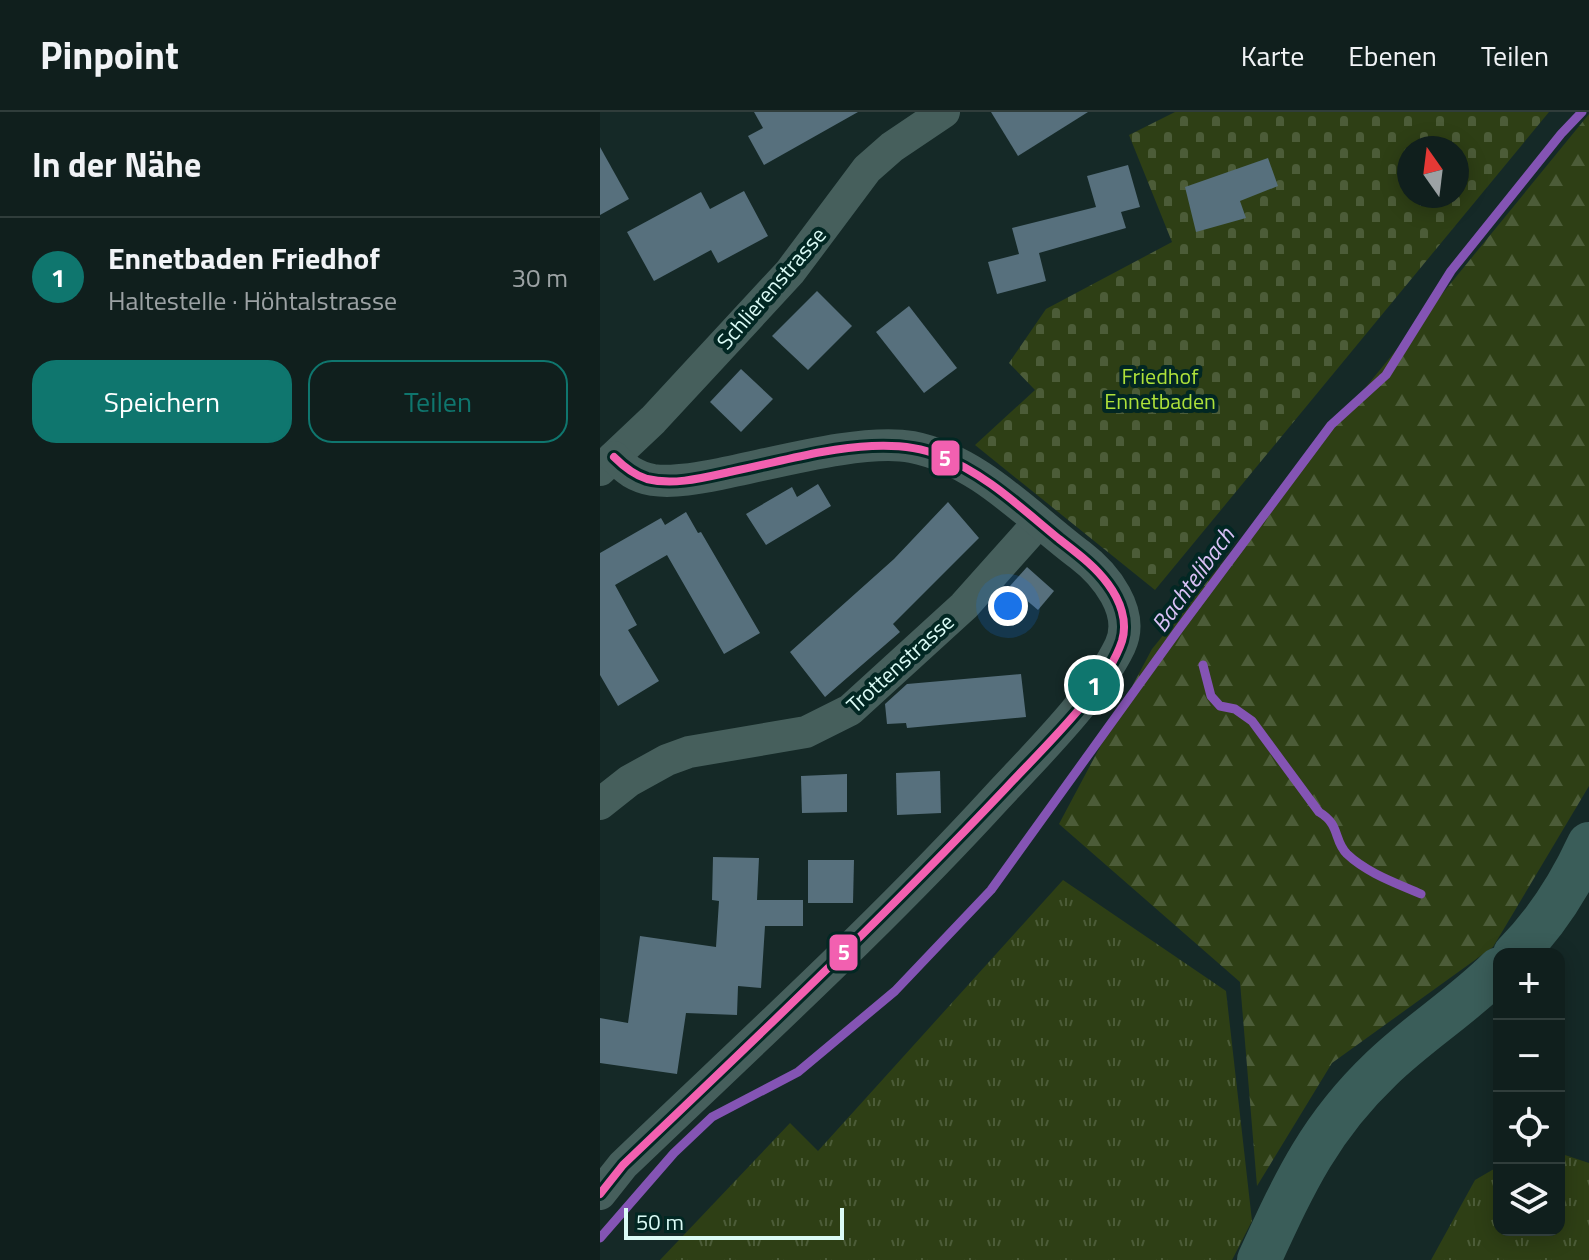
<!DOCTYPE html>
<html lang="de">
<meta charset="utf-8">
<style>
:root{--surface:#101f1d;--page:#1e2c2a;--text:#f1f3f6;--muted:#9ca2a4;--line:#303d3b;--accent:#0f766e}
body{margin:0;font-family:"Titillium Web",sans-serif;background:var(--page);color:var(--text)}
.controls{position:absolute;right:24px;bottom:24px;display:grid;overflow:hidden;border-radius:16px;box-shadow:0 4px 20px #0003}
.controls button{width:72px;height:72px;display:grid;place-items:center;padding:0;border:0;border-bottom:2px solid var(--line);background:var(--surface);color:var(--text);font:40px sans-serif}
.compass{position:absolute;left:797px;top:24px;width:72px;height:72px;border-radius:50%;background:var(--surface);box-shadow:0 4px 20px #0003;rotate:346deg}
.scale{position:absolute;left:24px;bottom:20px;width:220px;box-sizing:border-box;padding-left:8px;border:4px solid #dbfbf6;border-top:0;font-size:22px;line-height:28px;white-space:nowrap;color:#dbfbf6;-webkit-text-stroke:6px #022723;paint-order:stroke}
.you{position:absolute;left:408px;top:494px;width:28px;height:28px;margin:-20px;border:6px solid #fff;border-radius:50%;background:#1a73e8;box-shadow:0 0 0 12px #1a73e833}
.badge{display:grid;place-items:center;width:52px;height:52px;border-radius:50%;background:var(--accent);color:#fff;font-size:26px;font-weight:700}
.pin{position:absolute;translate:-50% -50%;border:4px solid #fff;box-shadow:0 2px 8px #0006}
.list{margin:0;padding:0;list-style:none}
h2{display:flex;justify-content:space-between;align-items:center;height:104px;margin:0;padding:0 32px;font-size:34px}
h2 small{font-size:26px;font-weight:400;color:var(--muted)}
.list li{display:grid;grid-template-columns:52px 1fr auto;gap:24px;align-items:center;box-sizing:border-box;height:120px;padding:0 32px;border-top:2px solid var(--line)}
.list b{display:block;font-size:30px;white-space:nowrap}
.list p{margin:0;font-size:26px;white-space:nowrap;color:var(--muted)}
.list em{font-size:26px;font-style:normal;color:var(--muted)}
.actions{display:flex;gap:16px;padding:24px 32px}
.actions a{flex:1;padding:18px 0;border:2px solid var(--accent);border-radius:24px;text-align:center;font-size:28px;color:var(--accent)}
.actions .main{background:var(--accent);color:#fff}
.icon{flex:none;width:44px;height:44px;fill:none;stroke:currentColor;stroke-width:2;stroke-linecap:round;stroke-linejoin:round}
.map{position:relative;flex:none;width:989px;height:1148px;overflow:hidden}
header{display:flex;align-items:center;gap:48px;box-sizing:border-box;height:112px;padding:0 40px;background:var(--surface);border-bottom:2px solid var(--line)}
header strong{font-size:38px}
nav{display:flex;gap:44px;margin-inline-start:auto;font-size:28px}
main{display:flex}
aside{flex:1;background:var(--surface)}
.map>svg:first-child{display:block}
.grass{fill:url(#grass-tufts)}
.forest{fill:url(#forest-firs)}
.cemetery{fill:url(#cemetery-stones);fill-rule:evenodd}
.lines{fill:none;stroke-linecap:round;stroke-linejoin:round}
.stream{stroke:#8454b4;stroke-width:9}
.building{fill:#57707d}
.street{stroke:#465f5c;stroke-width:32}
.secondary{stroke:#3a5d59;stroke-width:44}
.bus-1-casing{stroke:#022723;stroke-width:14}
.bus-1{stroke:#f260b0;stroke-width:8}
.labels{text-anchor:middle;stroke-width:8;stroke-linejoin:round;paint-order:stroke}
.street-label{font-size:22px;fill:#dbfbf6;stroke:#022723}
.park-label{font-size:22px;fill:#aee13a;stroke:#022723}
.water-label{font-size:24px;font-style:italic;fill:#d9c1f6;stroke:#022723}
.line-badge{stroke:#022723;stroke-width:3}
.badge-label{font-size:22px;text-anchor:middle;font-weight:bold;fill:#fff}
</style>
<header>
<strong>Pinpoint</strong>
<nav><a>Karte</a><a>Ebenen</a><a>Teilen</a></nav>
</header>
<main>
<aside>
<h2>In der Nähe<small></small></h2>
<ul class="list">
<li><span class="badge">1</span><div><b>Ennetbaden Friedhof</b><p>Haltestelle · Höhtalstrasse</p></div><em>30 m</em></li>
</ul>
<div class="actions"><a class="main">Speichern</a><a>Teilen</a></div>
</aside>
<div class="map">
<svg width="989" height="1148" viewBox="0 0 989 1148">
<defs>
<pattern id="grass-tufts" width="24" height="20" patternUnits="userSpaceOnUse" patternTransform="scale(2)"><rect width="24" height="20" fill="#2e3f15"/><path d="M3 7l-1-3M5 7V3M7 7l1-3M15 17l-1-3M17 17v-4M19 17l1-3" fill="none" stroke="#4c5c38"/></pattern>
<pattern id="forest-firs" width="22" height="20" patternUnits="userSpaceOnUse" patternTransform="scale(2)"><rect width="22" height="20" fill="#2e3f15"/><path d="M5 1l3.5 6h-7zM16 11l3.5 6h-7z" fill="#4c5c38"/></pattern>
<pattern id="cemetery-stones" width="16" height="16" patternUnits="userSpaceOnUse" patternTransform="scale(2)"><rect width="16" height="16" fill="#2e3f15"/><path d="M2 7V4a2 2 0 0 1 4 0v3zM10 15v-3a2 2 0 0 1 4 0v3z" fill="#4c5c38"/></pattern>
</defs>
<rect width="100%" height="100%" fill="#152927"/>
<!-- grass -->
<g class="grass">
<polygon points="463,768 626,879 652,1109 632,1148 60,1148 190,1011 218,1039"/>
<polygon points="959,1041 989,1051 989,1148 831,1148 875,1068 899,1054 899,1118 959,1118"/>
</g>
<!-- forest -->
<polygon class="forest" points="989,2 989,674 893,835 732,951 657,1074 640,870 459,712 552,537"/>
<!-- cemetery -->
<path class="cemetery" d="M 575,0 L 949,0 L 555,478 L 375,333 L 435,278 L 409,251 L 446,197 L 572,130 L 529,23 ZM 809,36 L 857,36 L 857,84 L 809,84 Z"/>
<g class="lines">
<!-- stream -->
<g class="stream">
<path d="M 603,553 L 611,584 L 620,594 L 635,597 L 652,609 L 719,700 C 741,713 733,728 747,742 C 767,761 796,771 821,782"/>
<polyline points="0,1126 74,1041 112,1005 198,960 295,879 391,778 579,517 731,313 786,263 851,159 961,22 982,0"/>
</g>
</g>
<!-- building -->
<g class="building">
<polygon points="154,0 258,0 164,53 148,24 163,16"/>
<polygon points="391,0 488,0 418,44"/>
<polygon points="0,35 29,87 0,103"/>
<polygon points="668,46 678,74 640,89 646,106 596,120 585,75"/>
<polygon points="528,53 540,95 521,100 526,116 439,141 446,169 397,182 388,150 419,142 412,116 496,95 487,64"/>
<polygon points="144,79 168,124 118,151 111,138 54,169 27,120 101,80 110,97"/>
<polygon points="217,179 252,214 208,258 172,224"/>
<polygon points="309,194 357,256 324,281 276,220"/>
<polygon points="141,257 173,287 141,320 110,290"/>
<polygon points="218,372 231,394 166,433 146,402 192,375 197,385"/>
<polygon points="348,390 379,426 293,512 300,520 225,585 190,540 294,447"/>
<polygon points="86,400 98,421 101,420 160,521 124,542 67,443 15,473 37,513 28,518 59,569 18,594 0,563 0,441 61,406 65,413"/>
<polygon points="427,455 454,479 438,498 410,474"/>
<polygon points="421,562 426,605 307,616 306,611 287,612 285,592 307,572"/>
<polygon points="340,659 341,701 297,703 296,661"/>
<polygon points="247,662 247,700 202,701 201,664"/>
<polygon points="113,745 159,746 157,788 203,788 203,814 165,814 161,876 138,874 137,903 86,901 77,962 0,951 0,906 28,911 40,824 116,835 119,789 112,788"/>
<polygon points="208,748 254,748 253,791 208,791"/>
</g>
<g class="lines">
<!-- street -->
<g class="street">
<polyline points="0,358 53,308 190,160 267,57 292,35 344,0"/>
<polyline points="0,692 29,669 67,648 89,640 206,620 250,598 364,494 438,411"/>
<path d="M 0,1082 L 23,1053 C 149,932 279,814 397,685 C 435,644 496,584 520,534 C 536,500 505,462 480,443 C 428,404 378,348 312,335 C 262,326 172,352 120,362 C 100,366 74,371 53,368 C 36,365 26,358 14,345"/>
</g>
<!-- secondary -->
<g class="secondary">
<path d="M 915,842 C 945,812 971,771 989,732"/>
<path d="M 659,1148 C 694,1072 719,1016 781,957 C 818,921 862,894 899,857"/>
</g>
<defs>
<path id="bus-1" d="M 0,1082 L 23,1053 C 153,929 283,806 406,676 C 441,638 506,578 522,529 C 528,509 520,488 508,472 C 495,454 477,441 459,427 C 421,396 385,361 338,343 C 317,334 295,333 272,334 C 225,336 179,350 134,359 C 106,365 75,374 47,367 C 34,363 24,355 14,345"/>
</defs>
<!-- bus-1 casing -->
<use href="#bus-1" class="bus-1-casing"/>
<!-- bus-1 -->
<use href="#bus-1" class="bus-1"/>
</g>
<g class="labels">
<!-- street labels -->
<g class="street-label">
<text transform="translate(171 176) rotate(-49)" y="8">Schlierenstrasse</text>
<text transform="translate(300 551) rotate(-42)" y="8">Trottenstrasse</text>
</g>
<!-- park labels -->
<g class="park-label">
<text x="560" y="272">Friedhof<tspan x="560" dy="25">Ennetbaden</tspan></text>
</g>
<!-- water labels -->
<g class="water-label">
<text transform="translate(593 468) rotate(-54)" y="8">Bachtelibach</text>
</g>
</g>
<g class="line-badge">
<rect x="330" y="327" width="31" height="38" rx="8" fill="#f260b0"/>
<rect x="228" y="821" width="31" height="39" rx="8" fill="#f260b0"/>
</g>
<g class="badge-label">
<text x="345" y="354">5</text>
<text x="244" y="848">5</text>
</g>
</svg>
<div class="controls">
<button>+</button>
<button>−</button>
<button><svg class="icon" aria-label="locate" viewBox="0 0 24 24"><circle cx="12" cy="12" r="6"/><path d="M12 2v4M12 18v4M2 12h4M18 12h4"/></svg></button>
<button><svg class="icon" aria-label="layers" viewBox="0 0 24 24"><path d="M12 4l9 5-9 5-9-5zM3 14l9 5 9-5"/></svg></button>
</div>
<svg class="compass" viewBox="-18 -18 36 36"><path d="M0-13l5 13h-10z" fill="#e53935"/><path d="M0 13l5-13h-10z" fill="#9ca2a4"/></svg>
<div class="scale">50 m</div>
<div class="you"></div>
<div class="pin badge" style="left:494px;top:573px">1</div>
</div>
</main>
